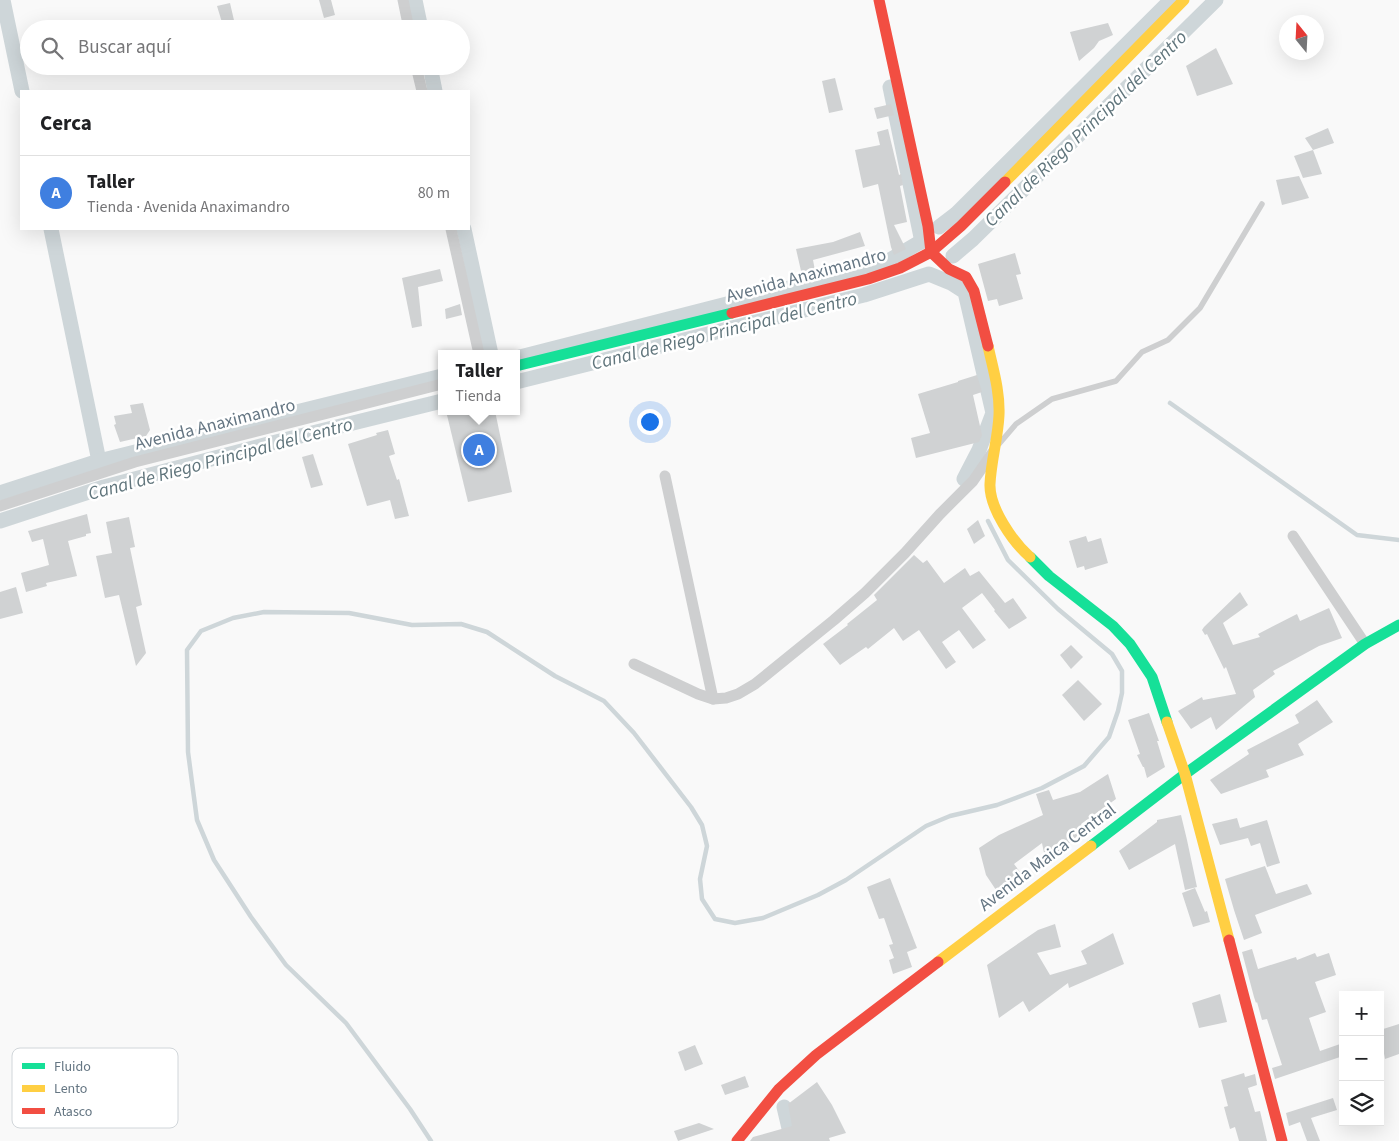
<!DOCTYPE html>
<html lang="es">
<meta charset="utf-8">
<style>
:root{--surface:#fff;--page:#f2f2f2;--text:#202124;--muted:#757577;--line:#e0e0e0;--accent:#565c61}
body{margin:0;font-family:"Source Sans 3",sans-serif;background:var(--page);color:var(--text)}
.controls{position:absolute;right:15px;bottom:15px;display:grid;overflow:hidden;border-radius:0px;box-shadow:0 5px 20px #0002}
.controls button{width:45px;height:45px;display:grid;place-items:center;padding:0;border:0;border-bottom:1px solid var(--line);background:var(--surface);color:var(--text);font:25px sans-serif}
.compass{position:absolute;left:1279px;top:15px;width:45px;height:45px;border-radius:50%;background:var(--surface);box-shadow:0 5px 20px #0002;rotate:342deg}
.you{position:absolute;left:649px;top:421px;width:18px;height:18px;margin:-12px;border:4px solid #fff;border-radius:50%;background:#1a73e8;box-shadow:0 0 0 8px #1a73e833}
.badge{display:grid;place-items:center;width:32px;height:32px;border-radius:50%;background:var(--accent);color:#fff;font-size:16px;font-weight:700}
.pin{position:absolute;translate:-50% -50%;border:2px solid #fff;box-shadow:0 1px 5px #0006}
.popup{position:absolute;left:438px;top:350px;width:82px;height:65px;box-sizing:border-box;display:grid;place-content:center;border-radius:0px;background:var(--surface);filter:drop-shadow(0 1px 4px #0005);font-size:16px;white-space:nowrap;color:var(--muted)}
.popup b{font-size:19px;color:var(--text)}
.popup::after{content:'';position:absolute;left:50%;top:100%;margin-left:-10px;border:10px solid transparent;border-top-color:var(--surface)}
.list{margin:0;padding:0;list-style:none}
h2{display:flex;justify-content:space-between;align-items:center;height:65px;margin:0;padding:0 20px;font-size:21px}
h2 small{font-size:16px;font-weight:400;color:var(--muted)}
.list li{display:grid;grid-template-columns:32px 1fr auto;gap:15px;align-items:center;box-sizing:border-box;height:75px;padding:0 20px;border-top:1px solid var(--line)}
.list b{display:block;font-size:19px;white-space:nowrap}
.list p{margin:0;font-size:16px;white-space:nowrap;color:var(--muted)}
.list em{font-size:16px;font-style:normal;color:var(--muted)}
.icon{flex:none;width:28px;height:28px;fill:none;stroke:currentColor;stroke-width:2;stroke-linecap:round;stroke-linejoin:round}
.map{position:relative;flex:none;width:1399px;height:1141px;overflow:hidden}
.search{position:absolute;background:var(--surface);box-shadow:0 5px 20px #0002;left:20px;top:20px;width:450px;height:55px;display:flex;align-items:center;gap:12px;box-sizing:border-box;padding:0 18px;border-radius:28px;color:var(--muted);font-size:19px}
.panel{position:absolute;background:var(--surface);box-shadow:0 5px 20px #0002;left:20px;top:90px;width:450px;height:140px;border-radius:0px}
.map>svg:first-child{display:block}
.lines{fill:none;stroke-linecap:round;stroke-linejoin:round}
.stream{stroke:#ced6d9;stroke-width:4.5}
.canal{stroke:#ced6d9;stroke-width:15}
.building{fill:#d0d2d3}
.lane{stroke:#cecfd0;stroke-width:5.5}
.street{stroke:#cecfd0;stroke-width:11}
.fast{stroke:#16e098;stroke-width:11}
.slow{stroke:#ffcf43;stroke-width:11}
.jam{stroke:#f24e42;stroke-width:11}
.labels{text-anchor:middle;stroke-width:5;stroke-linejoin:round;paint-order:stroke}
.street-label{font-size:18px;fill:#657683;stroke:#fff}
.water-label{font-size:19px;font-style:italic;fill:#60757c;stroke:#fff}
.key{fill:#fff;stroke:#d1d6da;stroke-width:1}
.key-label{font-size:14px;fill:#657683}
</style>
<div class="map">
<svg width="1399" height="1141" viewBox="0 0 1399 1141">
<rect width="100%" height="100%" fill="#f9f9f9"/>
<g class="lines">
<!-- stream -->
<g class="stream">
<polyline points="1170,403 1357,535 1399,540"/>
<polyline points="431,1141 410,1109 346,1023 286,965 251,917 214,860 197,820 188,752 187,650 201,631 233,618 264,612 349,613 412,625 461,624 487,632 555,676 604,701 634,733 691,807 702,825 707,846 700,879 702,899 715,919 735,923 763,918 818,895 846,880 926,826 950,816 997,805 1042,788 1084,766 1109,737 1118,711 1122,693 1122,671 1112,654 1058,609 1008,560 988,521"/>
</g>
<!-- canal -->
<g class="canal">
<polyline points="3,0 22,91"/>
<polyline points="415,0 421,29"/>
<polyline points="430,66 435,91"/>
<polyline points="890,87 922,242"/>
<polyline points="939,227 956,214 1171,0"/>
<polyline points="51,229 99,461"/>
<polyline points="464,229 491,354"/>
<polyline points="953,256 973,239 1216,0"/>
<polyline points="516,358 883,264 922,241"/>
<polyline points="516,382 864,295 929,274 951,283 965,292 993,413 979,450 964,479"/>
<polyline points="0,493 99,461 442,376"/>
<polyline points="0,521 104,487 272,443 442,401"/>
<polyline points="784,1107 792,1141"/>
</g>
</g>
<!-- building -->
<g class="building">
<polygon points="319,0 331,0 335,15 324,18"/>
<polygon points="230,3 236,29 224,29 217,6"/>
<polygon points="1108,23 1113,35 1099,41 1094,48 1079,61 1070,32"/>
<polygon points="1216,48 1233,84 1197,96 1186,66"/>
<polygon points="835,78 843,110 829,113 822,81"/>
<polygon points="891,104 894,115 877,119 874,108"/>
<polygon points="1328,128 1334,143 1313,150 1305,138"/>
<polygon points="888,129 899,175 901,174 903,185 900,186 907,222 894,225 906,249 894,255 891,247 878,184 863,188 855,150 880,145 877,132"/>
<polygon points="1313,150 1322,174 1303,178 1294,156"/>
<polygon points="1299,176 1309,198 1282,205 1276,180"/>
<polygon points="860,232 865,246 813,260 817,281 804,284 796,249 833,242"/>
<polygon points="1015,253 1021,274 1016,275 1023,299 999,306 997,299 988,301 978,264"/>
<polygon points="440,269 443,281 418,287 422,326 412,328 402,278"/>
<polygon points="460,304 462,315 446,319 445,309"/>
<polygon points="977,375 982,392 973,395 982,435 979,442 916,458 911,438 930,433 918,394 958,382 958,381"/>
<polygon points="143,403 150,430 146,436 120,442 114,425 116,424 114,416 132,413 130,405"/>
<polygon points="446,411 495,411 512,492 468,502"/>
<polygon points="388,430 395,454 389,456 397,480 399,479 409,516 395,519 390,500 367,506 348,444 377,435 376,433"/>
<polygon points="313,454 323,485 311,488 302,457"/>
<polygon points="87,514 91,533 86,534 86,536 68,541 77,576 46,583 47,586 26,592 21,573 49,565 43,539 32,542 28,531"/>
<polygon points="129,517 135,547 130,548 142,605 136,607 146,653 136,666 119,595 105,598 96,556 112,553 106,522"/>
<polygon points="978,520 985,536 974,544 967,529"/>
<polygon points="1086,536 1088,542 1101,538 1108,563 1085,570 1084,566 1077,568 1069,541"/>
<polygon points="914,555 923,563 927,560 944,583 965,568 970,576 979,571 1005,603 1013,598 1027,618 1009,629 994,611 995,610 982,593 962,608 986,640 973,649 959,630 942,642 956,662 946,669 919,630 903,641 894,628 868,649 866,647 840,665 823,644 848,625 847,624 877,600 874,595"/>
<polygon points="16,587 23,613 0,619 0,592"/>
<polygon points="1240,592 1248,605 1223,623 1233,645 1260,637 1258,634 1297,614 1300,621 1329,608 1342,638 1319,646 1273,671 1275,674 1253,690 1255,697 1216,730 1211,717 1191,729 1178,711 1202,697 1203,700 1236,694 1226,667 1224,669 1207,634 1205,635 1202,630 1204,627"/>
<polygon points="1071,645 1083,657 1071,669 1060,655"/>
<polygon points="1078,680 1102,704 1084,721 1062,695"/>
<polygon points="1317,700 1333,722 1298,744 1304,755 1266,770 1269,777 1221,794 1210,780 1249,754 1247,750 1299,723 1295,715"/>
<polygon points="1149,713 1159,741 1157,741 1165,767 1147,778 1144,767 1143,767 1137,755 1140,754 1128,720"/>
<polygon points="1108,774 1116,799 1081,824 1083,831 1060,851 1044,853 1042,843 1014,864 1020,872 996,890 986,875 979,848 999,835 1043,815 1036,794 1049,790 1053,800 1080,792"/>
<polygon points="1181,815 1187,840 1197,887 1185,890 1175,844 1129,870 1119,851 1157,822 1157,820"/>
<polygon points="1237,818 1240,828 1267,820 1280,863 1267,867 1260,843 1251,846 1248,838 1220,845 1212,824"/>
<polygon points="1265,866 1276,894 1307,884 1312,894 1255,915 1262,933 1244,940 1234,910 1225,879"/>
<polygon points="890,878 917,948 907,952 912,967 893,974 889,960 894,958 889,945 893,944 884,918 879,919 867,887"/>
<polygon points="1195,888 1205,912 1207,911 1210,922 1193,927 1182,893"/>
<polygon points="1055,924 1061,947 1037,953 1050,975 1087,964 1081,951 1113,933 1124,964 1069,988 1068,983 1029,1012 1023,1001 999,1018 987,965 1038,930"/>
<polygon points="1252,949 1258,969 1296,957 1297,960 1315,953 1317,957 1329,953 1336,975 1315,982 1326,1012 1309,1018 1320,1051 1343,1043 1343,1056 1275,1079 1272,1068 1282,1065 1267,1019 1262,1020 1257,1002 1256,1003 1254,997 1242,952"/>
<polygon points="1220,994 1227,1022 1199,1028 1192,1003"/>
<polygon points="1399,1024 1399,1054 1385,1059 1382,1043 1380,1043 1380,1030"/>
<polygon points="695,1045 703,1064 685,1071 678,1052"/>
<polygon points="1244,1073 1245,1077 1255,1074 1257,1085 1248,1088 1255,1112 1260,1111 1267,1141 1239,1141 1235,1127 1230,1129 1224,1107 1228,1106 1221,1080"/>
<polygon points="745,1076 749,1087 725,1095 721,1085"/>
<polygon points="817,1082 832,1105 846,1133 829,1138 830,1141 750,1141 753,1137 792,1126 788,1104"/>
<polygon points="1333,1098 1337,1110 1311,1118 1320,1141 1307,1141 1300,1122 1289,1126 1286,1113"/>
<polygon points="699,1123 714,1129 678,1141 674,1131"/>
</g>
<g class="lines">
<!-- lane -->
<polyline class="lane" points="999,444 1016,424 1052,399 1116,381 1142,352 1168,340 1200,308 1262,204"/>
<!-- street -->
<g class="street">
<polyline points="403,0 409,29"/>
<polyline points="416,66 422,91"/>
<polyline points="451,229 479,354"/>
<polyline points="665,476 713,699"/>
<polyline points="0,506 135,462 442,384"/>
<polyline points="1293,536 1365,644"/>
<polyline points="634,664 698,694 713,699 726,698 738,694 755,684 834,620 865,593 905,553 940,514 973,481 993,452"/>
</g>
<!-- fast -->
<g class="fast">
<polyline points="516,366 732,313"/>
<polyline points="1030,557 1049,576 1113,626 1130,644 1152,677 1167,722"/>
<polyline points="1091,846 1185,774 1365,644 1399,625"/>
</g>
<!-- slow -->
<g class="slow">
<polyline points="1005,182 1184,0"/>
<path d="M 988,346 C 993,369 1000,391 999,415 C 998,438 991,461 990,484 C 989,508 1013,542 1030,557"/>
<polyline points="1167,722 1185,774 1229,940"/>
<polyline points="938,962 1091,846"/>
</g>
<!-- jam -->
<g class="jam">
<polyline points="879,0 928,226 931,252 949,269 966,277 974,291 988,346"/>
<polyline points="732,313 868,279 900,268 931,252 961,226 1005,182"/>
<polyline points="1229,940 1282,1141"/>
<polyline points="737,1141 779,1089 816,1055 938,962"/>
</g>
</g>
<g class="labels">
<!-- street labels -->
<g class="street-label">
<text transform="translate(806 275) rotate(-15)" y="6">Avenida Anaximandro</text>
<text transform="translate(215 424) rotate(-14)" y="6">Avenida Anaximandro</text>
<text transform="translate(1047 857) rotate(-37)" y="6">Avenida Maica Central</text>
</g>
<!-- water labels -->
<g class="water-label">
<text transform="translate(1085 128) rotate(-44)" y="7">Canal de Riego Principal del Centro</text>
<text transform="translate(724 330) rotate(-14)" y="7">Canal de Riego Principal del Centro</text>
<text transform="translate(220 458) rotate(-15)" y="7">Canal de Riego Principal del Centro</text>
</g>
</g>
<!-- legend -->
<rect x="12" y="1048" width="166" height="80" rx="8" class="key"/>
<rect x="22" y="1063" width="23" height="6" fill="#16e098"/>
<rect x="22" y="1085" width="23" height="7" fill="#ffcf43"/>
<rect x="22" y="1108" width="23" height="6" fill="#f24e42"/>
<g class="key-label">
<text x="54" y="1071">Fluido</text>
<text x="54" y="1093">Lento</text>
<text x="54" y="1116">Atasco</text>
</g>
</svg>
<div class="controls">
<button>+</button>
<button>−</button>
<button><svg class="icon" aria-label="layers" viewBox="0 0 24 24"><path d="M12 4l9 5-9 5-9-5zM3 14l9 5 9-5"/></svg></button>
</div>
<svg class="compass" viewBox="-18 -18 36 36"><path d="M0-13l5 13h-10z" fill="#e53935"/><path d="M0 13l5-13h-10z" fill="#757577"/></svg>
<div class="you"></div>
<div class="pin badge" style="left:479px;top:450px;background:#3f7fe0">A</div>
<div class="popup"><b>Taller</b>Tienda</div>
<div class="search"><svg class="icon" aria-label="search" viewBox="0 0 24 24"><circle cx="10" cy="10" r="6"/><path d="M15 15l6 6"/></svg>Buscar aquí</div>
<section class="panel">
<h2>Cerca<small></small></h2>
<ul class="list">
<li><span class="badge" style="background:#3f7fe0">A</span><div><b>Taller</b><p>Tienda · Avenida Anaximandro</p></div><em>80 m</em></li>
</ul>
</section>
</div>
